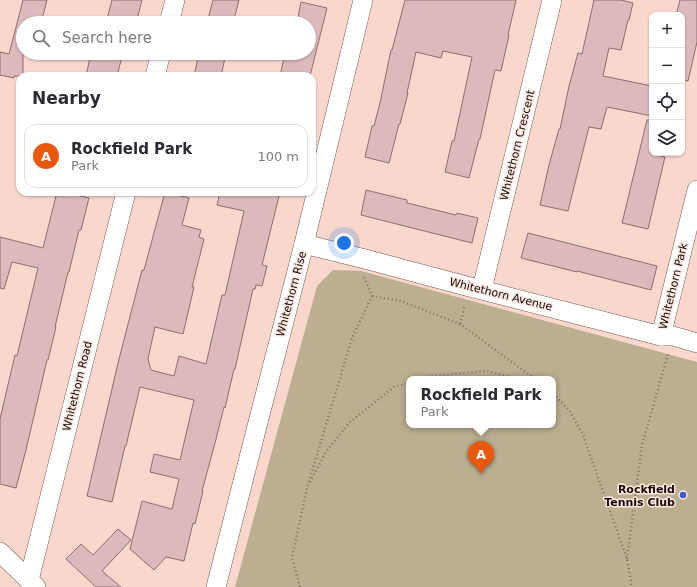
<!DOCTYPE html>
<meta charset="utf-8">
<style>
:root{--surface:#fff;--page:#f2f2f3;--text:#2b2b33;--muted:#7c7c81;--line:#e1e1e2;--accent:#ea580c}
body{margin:0;font-family:"DejaVu Sans",sans-serif;background:var(--page);color:var(--text)}
.controls{position:absolute;right:12px;top:12px;display:grid;overflow:hidden;border-radius:8px;box-shadow:0 1px 3px #0004}
.controls button{width:36px;height:36px;display:grid;place-items:center;padding:0;border:0;border-bottom:1px solid var(--line);background:var(--surface);color:var(--text);font:20px sans-serif}
.you{position:absolute;left:344px;top:243px;width:14px;height:14px;margin:-10px;border:3px solid #fff;border-radius:50%;background:#1a73e8;box-shadow:0 0 0 6px #1a73e833}
.badge{display:grid;place-items:center;width:26px;height:26px;border-radius:50%;background:var(--accent);color:#fff;font-size:13px;font-weight:700}
.pin{position:absolute;translate:-50% -33px;filter:drop-shadow(0 1px 2px #0008)}
.pin::after{content:'';position:absolute;top:21px;width:14px;height:12px;background:inherit;clip-path:polygon(0 0,100% 0,50% 100%)}
.popup{position:absolute;left:406px;top:376px;width:150px;height:52px;box-sizing:border-box;display:grid;place-content:center;border-radius:8px;background:var(--surface);filter:drop-shadow(0 1px 3px #0005);font-size:13px;white-space:nowrap;color:var(--muted)}
.popup b{font-size:15px;color:var(--text)}
.popup::after{content:'';position:absolute;left:50%;top:100%;margin-left:-8px;border:8px solid transparent;border-top-color:var(--surface)}
.list{margin:0;padding:0;list-style:none}
h2{display:flex;justify-content:space-between;align-items:center;height:52px;margin:0;padding:0 16px;font-size:17px}
h2 small{font-size:13px;font-weight:400;color:var(--muted)}
.list li{display:grid;grid-template-columns:26px 1fr auto;gap:12px;align-items:center;box-sizing:border-box;height:64px;margin:0 8px 8px;padding:0 8px;border:1px solid var(--line);border-radius:12px}
.list b{display:block;font-size:15px;white-space:nowrap}
.list p{margin:0;font-size:13px;white-space:nowrap;color:var(--muted)}
.list em{font-size:13px;font-style:normal;color:var(--muted)}
.icon{flex:none;width:22px;height:22px;fill:none;stroke:currentColor;stroke-width:2;stroke-linecap:round;stroke-linejoin:round}
.map{position:relative;flex:none;width:697px;height:587px;overflow:hidden}
.search{position:absolute;background:var(--surface);box-shadow:0 1px 3px #0004;left:16px;top:16px;width:300px;height:44px;display:flex;align-items:center;gap:10px;box-sizing:border-box;padding:0 14px;border-radius:22px;color:var(--muted);font-size:15px}
.panel{position:absolute;background:var(--surface);box-shadow:0 1px 3px #0004;left:16px;top:72px;width:300px;height:124px;border-radius:12px}
.map>svg:first-child{display:block}
.green{fill:#bbaf90;fill-rule:evenodd}
.building{fill:#dcb9bb;stroke:#8d6d70}
.lines{fill:none;stroke-linecap:round;stroke-linejoin:round}
.minor-casing{stroke:#785b51;stroke-width:20}
.path{stroke:#836d66;stroke-width:2.5;stroke-dasharray:1 3;stroke-linecap:butt}
.minor{stroke:#fff;stroke-width:19}
.poi-dot{fill:#3f56c9;stroke:#fde8e1;stroke-width:1.5}
.labels{text-anchor:middle;stroke-width:3;stroke-linejoin:round;paint-order:stroke}
.street-label{font-size:11px;fill:#140906;stroke:#fde8e1}
.poi-label{font-size:11px;font-weight:bold;fill:#140906;stroke:#fde8e1;text-anchor:end}
</style>
<div class="map">
<svg width="697" height="587" viewBox="0 0 697 587">
<rect width="100%" height="100%" fill="#f9d7cc"/>
<!-- green -->
<path class="green" d="M 333,270 L 361,271 L 697,362 L 697,587 L 235,587 L 317,286 ZM 409,379 L 553,379 L 553,425 L 409,425 Z"/>
<!-- building -->
<g class="building">
<polygon points="23,0 47,0 41,23 23,23 23,76 14,76 14,78 0,75 0,52 9,54"/>
<polygon points="112,0 142,0 136,23 106,23"/>
<polygon points="213,0 239,0 233,23 207,23"/>
<polygon points="405,0 516,0 508,35 509,35 501,71 495,70 480,139 479,139 469,178 445,172 452,141 454,141 472,57 443,51 441,58 416,52 407,93 408,93 404,109 400,124 399,124 389,163 365,157 372,126 374,126 380,103 391,50 392,50"/>
<polygon points="594,0 621,0 633,3 629,20 628,20 621,50 609,48 603,76 652,86 652,116 607,107 601,129 589,127 568,211 540,205 549,165 559,129 560,129 569,86 578,53 582,54"/>
<polygon points="680,0 697,0 697,42 688,81 682,80 682,15 676,15"/>
<polygon points="301,2 327,8 310,76 280,76 285,53 309,53 309,23 297,23"/>
<polygon points="91,53 123,53 117,76 86,76"/>
<polygon points="199,53 226,53 221,76 194,76"/>
<polygon points="647,120 652,120 652,153 665,157 648,229 622,223"/>
<polygon points="366,190 407,200 407,203 456,215 457,213 478,218 472,243 361,215"/>
<polygon points="57,192 65,192 89,198 81,230 79,230 69,272 68,272 55,327 56,327 48,360 47,360 26,450 16,488 0,484 0,419 15,355 17,356 38,268 12,262 4,289 0,288 0,237 43,248"/>
<polygon points="165,192 189,198 182,225 201,230 199,237 204,239 192,287 194,287 183,334 155,327 149,354 148,359 151,370 174,376 179,356 206,364 222,295 225,295 244,211 217,205 220,192 280,192 262,265 267,266 262,286 256,285 255,289 253,289 235,369 234,369 225,408 224,407 215,443 202,491 203,491 195,524 193,523 184,561 166,557 154,570 130,549 142,501 172,509 179,479 150,472 154,454 180,460 194,400 140,387 126,446 125,446 112,502 87,496 118,363 142,270 144,270"/>
<polygon points="528,233 657,266 651,290 577,271 577,272 521,258"/>
<polygon points="118,529 131,540 102,571 121,587 96,587 66,559 81,544 93,555"/>
</g>
<g class="lines">
<defs>
<g id="minor">
<polyline points="169,23 175,0"/>
<polyline points="155,76 161,53"/>
<polyline points="304,244 365,259 470,287 661,336 673,336 697,343"/>
<polyline points="482,289 552,0"/>
<polyline points="661,336 697,190"/>
<polyline points="0,552 36,587"/>
<polyline points="29,580 126,192"/>
<polyline points="216,587 254,438 304,244 363,0"/>
</g>
</defs>
<!-- minor casing -->
<use href="#minor" class="minor-casing"/>
<!-- path -->
<g class="path">
<polyline points="372,296 401,301 460,324 535,379"/>
<polyline points="460,324 465,305"/>
<polyline points="420,379 431,376 487,371 518,379"/>
<polyline points="553,394 569,410 583,435 627,559 632,587"/>
<polyline points="310,482 326,452 349,423 394,387 409,383"/>
<polyline points="627,559 642,445 668,354"/>
<polyline points="300,587 292,557 307,488 352,338 372,296 364,277"/>
</g>
<!-- minor -->
<use href="#minor" class="minor"/>
</g>
<!-- markers -->
<circle class="poi-dot" cx="683" cy="495" r="4"/>
<g class="labels">
<!-- street labels -->
<g class="street-label">
<text transform="translate(517 145) rotate(-76)" y="4">Whitethorn Crescent</text>
<text transform="translate(673 286) rotate(-76)" y="4">Whitethorn Park</text>
<text transform="translate(291 294) rotate(-75)" y="4">Whitethorn Rise</text>
<text transform="translate(501 294) rotate(14)" y="4">Whitethorn Avenue</text>
<text transform="translate(77 386) rotate(-76)" y="4">Whitethorn Road</text>
</g>
<!-- poi labels -->
<g class="poi-label">
<text x="675" y="493">Rockfield<tspan x="675" dy="13">Tennis Club</tspan></text>
</g>
</g>
</svg>
<div class="controls">
<button>+</button>
<button>−</button>
<button><svg class="icon" aria-label="locate" viewBox="0 0 24 24"><circle cx="12" cy="12" r="6"/><path d="M12 2v4M12 18v4M2 12h4M18 12h4"/></svg></button>
<button><svg class="icon" aria-label="layers" viewBox="0 0 24 24"><path d="M12 4l9 5-9 5-9-5zM3 14l9 5 9-5"/></svg></button>
</div>
<div class="you"></div>
<div class="pin badge" style="left:481px;top:474px">A</div>
<div class="popup"><b>Rockfield Park</b>Park</div>
<div class="search"><svg class="icon" aria-label="search" viewBox="0 0 24 24"><circle cx="10" cy="10" r="6"/><path d="M15 15l6 6"/></svg>Search here</div>
<section class="panel">
<h2>Nearby<small></small></h2>
<ul class="list">
<li><span class="badge">A</span><div><b>Rockfield Park</b><p>Park</p></div><em>100 m</em></li>
</ul>
</section>
</div>
